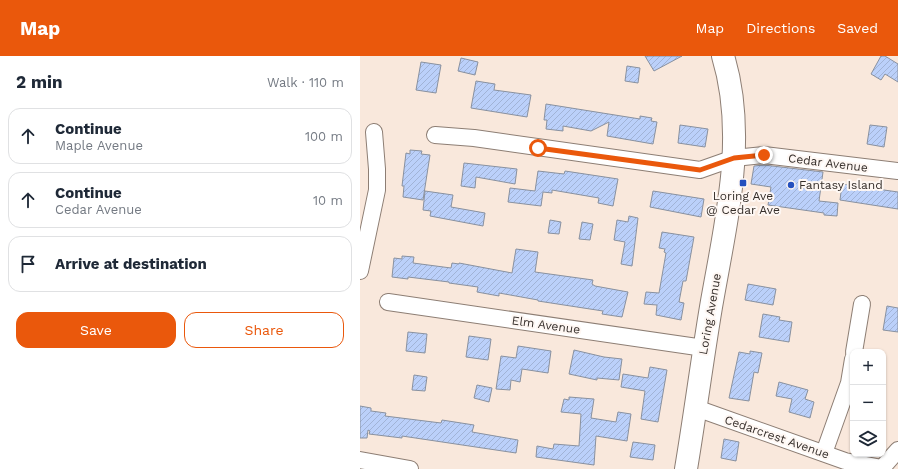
<!DOCTYPE html>
<meta charset="utf-8">
<style>
:root{--surface:#fff;--page:#f6f6f7;--text:#1f2937;--muted:#747a83;--line:#e0e1e3;--accent:#ea580c}
body{margin:0;font-family:"Work Sans",sans-serif;background:var(--page);color:var(--text)}
.controls{position:absolute;right:12px;bottom:12px;display:grid;overflow:hidden;border-radius:8px;box-shadow:0 1px 3px #0004}
.controls button{width:36px;height:36px;display:grid;place-items:center;padding:0;border:0;border-bottom:1px solid var(--line);background:var(--surface);color:var(--text);font:20px sans-serif}
.stop{position:absolute;width:12px;height:12px;margin:-9px;border:3px solid #ea580c;border-radius:50%;background:#fff}
.stop.end{background:#ea580c;border-color:#fff;box-shadow:0 1px 4px #0008}
.list{margin:0;padding:0;list-style:none}
h2{display:flex;justify-content:space-between;align-items:center;height:52px;margin:0;padding:0 16px;font-size:17px}
h2 small{font-size:13px;font-weight:400;color:var(--muted)}
.list li{display:grid;grid-template-columns:26px 1fr auto;gap:12px;align-items:center;box-sizing:border-box;height:56px;margin:0 8px 8px;padding:0 8px;border:1px solid var(--line);border-radius:12px}
.list b{display:block;font-size:15px;white-space:nowrap}
.list p{margin:0;font-size:13px;white-space:nowrap;color:var(--muted)}
.list em{font-size:13px;font-style:normal;color:var(--muted)}
.actions{display:flex;gap:8px;padding:12px 16px}
.actions a{flex:1;padding:9px 0;border:1px solid var(--accent);border-radius:12px;text-align:center;font-size:14px;color:var(--accent)}
.actions .main{background:var(--accent);color:#fff}
.icon{flex:none;width:22px;height:22px;fill:none;stroke:currentColor;stroke-width:2;stroke-linecap:round;stroke-linejoin:round}
.map{position:relative;flex:none;width:538px;height:413px;overflow:hidden}
header{display:flex;align-items:center;gap:24px;box-sizing:border-box;height:56px;padding:0 20px;background:var(--accent);color:#fff}
header strong{font-size:19px}
nav{display:flex;gap:22px;margin-inline-start:auto;font-size:14px}
main{display:flex}
aside{flex:1;background:var(--surface)}
.map>svg:first-child{display:block}
.building{fill:url(#building-hatch);stroke:#89919f}
.lines{fill:none;stroke-linecap:round;stroke-linejoin:round}
.minor-casing{stroke:#8d7e74;stroke-width:18}
.trunk-casing{stroke:#8d7e74;stroke-width:24}
.minor{stroke:#fff;stroke-width:16}
.trunk{stroke:#fff;stroke-width:22}
.route{stroke:#ea580c;stroke-width:5}
.poi-dot{fill:#2450be;stroke:#fef7f3;stroke-width:1.5}
.labels{text-anchor:middle;stroke-width:4;stroke-linejoin:round;paint-order:stroke}
.street-label{font-size:12px;fill:#352e2a;stroke:#fef7f3}
.poi-label{font-size:12px;fill:#352e2a;stroke:#fef7f3;text-anchor:start}
</style>
<header>
<strong>Map</strong>
<nav><a>Map</a><a>Directions</a><a>Saved</a></nav>
</header>
<main>
<aside>
<h2>2 min<small>Walk · 110 m</small></h2>
<ul class="list">
<li><svg class="icon" aria-label="ahead" viewBox="0 0 24 24"><path d="M12 20V5M6 11l6-6 6 6"/></svg><div><b>Continue</b><p>Maple Avenue</p></div><em>100 m</em></li>
<li><svg class="icon" aria-label="ahead" viewBox="0 0 24 24"><path d="M12 20V5M6 11l6-6 6 6"/></svg><div><b>Continue</b><p>Cedar Avenue</p></div><em>10 m</em></li>
<li><svg class="icon" aria-label="arrive" viewBox="0 0 24 24"><path d="M6 21V4h12l-3 4 3 4H6"/></svg><div><b>Arrive at destination</b></div></li>
</ul>
<div class="actions"><a class="main">Save</a><a>Share</a></div>
</aside>
<div class="map">
<svg width="538" height="413" viewBox="0 0 538 413">
<defs>
<pattern id="building-hatch" width="6" height="6" patternUnits="userSpaceOnUse"><rect width="6" height="6" fill="#bbd0fa"/><path d="M-1 1l2-2M0 6l6-6M5 7l2-2" fill="none" stroke="#a1b3d6"/></pattern>
</defs>
<rect width="100%" height="100%" fill="#f9e8dc"/>
<!-- building -->
<g class="building">
<polygon points="285,0 322,0 294,15"/>
<polygon points="521,0 525,0 538,8 538,26 525,18 521,24 511,18"/>
<polygon points="101,2 118,6 115,19 98,15"/>
<polygon points="61,6 81,9 76,37 56,34"/>
<polygon points="267,10 280,12 278,27 265,25"/>
<polygon points="116,25 135,28 134,34 171,39 167,61 111,52"/>
<polygon points="186,48 280,63 280,60 292,62 291,65 297,66 293,88 247,80 249,66 231,75 203,70 203,75 186,73 187,64 184,64"/>
<polygon points="320,69 348,73 345,91 318,87"/>
<polygon points="510,69 527,71 524,91 507,88"/>
<polygon points="50,94 62,95 61,98 70,99 63,144 43,141 44,130 42,130 46,97 50,98"/>
<polygon points="104,107 157,113 155,128 116,121 115,132 101,130"/>
<polygon points="404,109 463,116 459,145 478,147 477,160 464,159 464,157 408,149 411,131 391,128 394,110"/>
<polygon points="178,115 204,118 205,115 258,123 253,150 238,147 239,142 192,134 192,137 183,136 181,150 148,146 150,132 175,135"/>
<polygon points="482,128 538,136 538,153 480,144"/>
<polygon points="65,135 93,139 91,151 125,157 123,170 70,160 71,155 63,154"/>
<polygon points="293,135 344,143 341,161 290,151"/>
<polygon points="269,160 278,162 272,210 261,208 265,186 254,184 257,164 268,166"/>
<polygon points="190,164 201,166 199,178 188,177"/>
<polygon points="222,166 233,168 230,184 219,183"/>
<polygon points="302,176 334,181 326,225 323,225 319,246 324,247 321,264 296,259 297,249 284,248 286,236 299,237 306,197 304,196 305,193 299,192"/>
<polygon points="156,193 178,196 175,216 233,224 232,228 235,230 268,236 262,261 242,258 243,255 178,245 178,244 139,237 139,240 117,236 118,231 89,227 89,226 48,221 48,223 32,221 34,202 42,203 42,200 54,201 53,207 91,212 92,207 99,208 99,207 152,217"/>
<polygon points="388,228 416,233 413,249 385,244"/>
<polygon points="527,250 538,252 538,276 523,274"/>
<polygon points="403,258 420,261 419,264 432,266 429,286 399,281"/>
<polygon points="48,276 67,278 65,297 46,295"/>
<polygon points="109,280 131,283 128,304 106,301"/>
<polygon points="158,290 191,295 188,317 162,313 160,326 151,324 150,334 136,333 141,300 156,302"/>
<polygon points="214,294 244,301 262,303 259,324 237,322 237,324 209,318"/>
<polygon points="390,295 402,297 398,317 394,316 389,345 369,342 379,296 390,298"/>
<polygon points="290,311 307,314 298,366 281,363 285,335 261,331 263,318 288,322"/>
<polygon points="54,319 67,321 65,335 52,334"/>
<polygon points="419,326 448,334 445,343 454,346 450,362 429,356 432,343 416,340"/>
<polygon points="117,329 132,332 129,346 114,342"/>
<polygon points="209,341 234,343 231,362 256,366 258,356 271,358 267,385 236,380 234,409 176,401 177,390 193,393 194,388 219,390 221,358 201,356 204,343 209,344"/>
<polygon points="0,350 11,352 11,355 26,357 25,360 81,367 82,364 114,369 112,376 158,384 156,397 42,380 42,382 9,378 10,375 8,374 7,382 0,382"/>
<polygon points="364,383 379,386 376,405 361,402"/>
<polygon points="273,386 295,389 293,404 270,401"/>
</g>
<g class="lines">
<defs>
<g id="minor">
<polyline points="75,79 114,82 340,114 374,102 404,99 538,115"/>
<polyline points="0,215 17,134 17,113 14,76"/>
<polyline points="28,246 344,292"/>
<polyline points="494,296 502,248"/>
<polyline points="336,352 485,405 522,412 538,394"/>
<polyline points="464,397 489,327 493,303"/>
<polyline points="0,404 50,413"/>
</g>
<path id="trunk" d="M 326,413 C 335,359 342,305 351,251 C 365,169 388,82 363,0"/>
</defs>
<!-- minor casing -->
<use href="#minor" class="minor-casing"/>
<!-- trunk casing -->
<use href="#trunk" class="trunk-casing"/>
<!-- minor -->
<use href="#minor" class="minor"/>
<!-- trunk -->
<use href="#trunk" class="trunk"/>
</g>
<g class="lines">
<!-- route -->
<polyline class="route" points="178,92 340,114 374,102 404,99"/>
</g>
<!-- markers -->
<g class="poi-dot">
<rect x="379" y="123" width="8" height="8" rx="2"/>
<circle cx="431" cy="129" r="4"/>
</g>
<g class="labels">
<!-- street labels -->
<g class="street-label">
<text transform="translate(468 107) rotate(7)" y="4">Cedar Avenue</text>
<text transform="translate(350 258) rotate(-80)" y="4">Loring Avenue</text>
<text transform="translate(186 269) rotate(8)" y="4">Elm Avenue</text>
<text transform="translate(417 381) rotate(19)" y="4">Cedarcrest Avenue</text>
</g>
<!-- poi labels -->
<g class="poi-label">
<text x="439" y="133">Fantasy Island</text>
<text x="383" y="144" text-anchor="middle">Loring Ave<tspan x="383" dy="14">@ Cedar Ave</tspan></text>
</g>
</g>
</svg>
<div class="controls">
<button>+</button>
<button>−</button>
<button><svg class="icon" aria-label="layers" viewBox="0 0 24 24"><path d="M12 4l9 5-9 5-9-5zM3 14l9 5 9-5"/></svg></button>
</div>
<div class="stop" style="left:178px;top:92px"></div>
<div class="stop end" style="left:404px;top:99px"></div>
</div>
</main>
